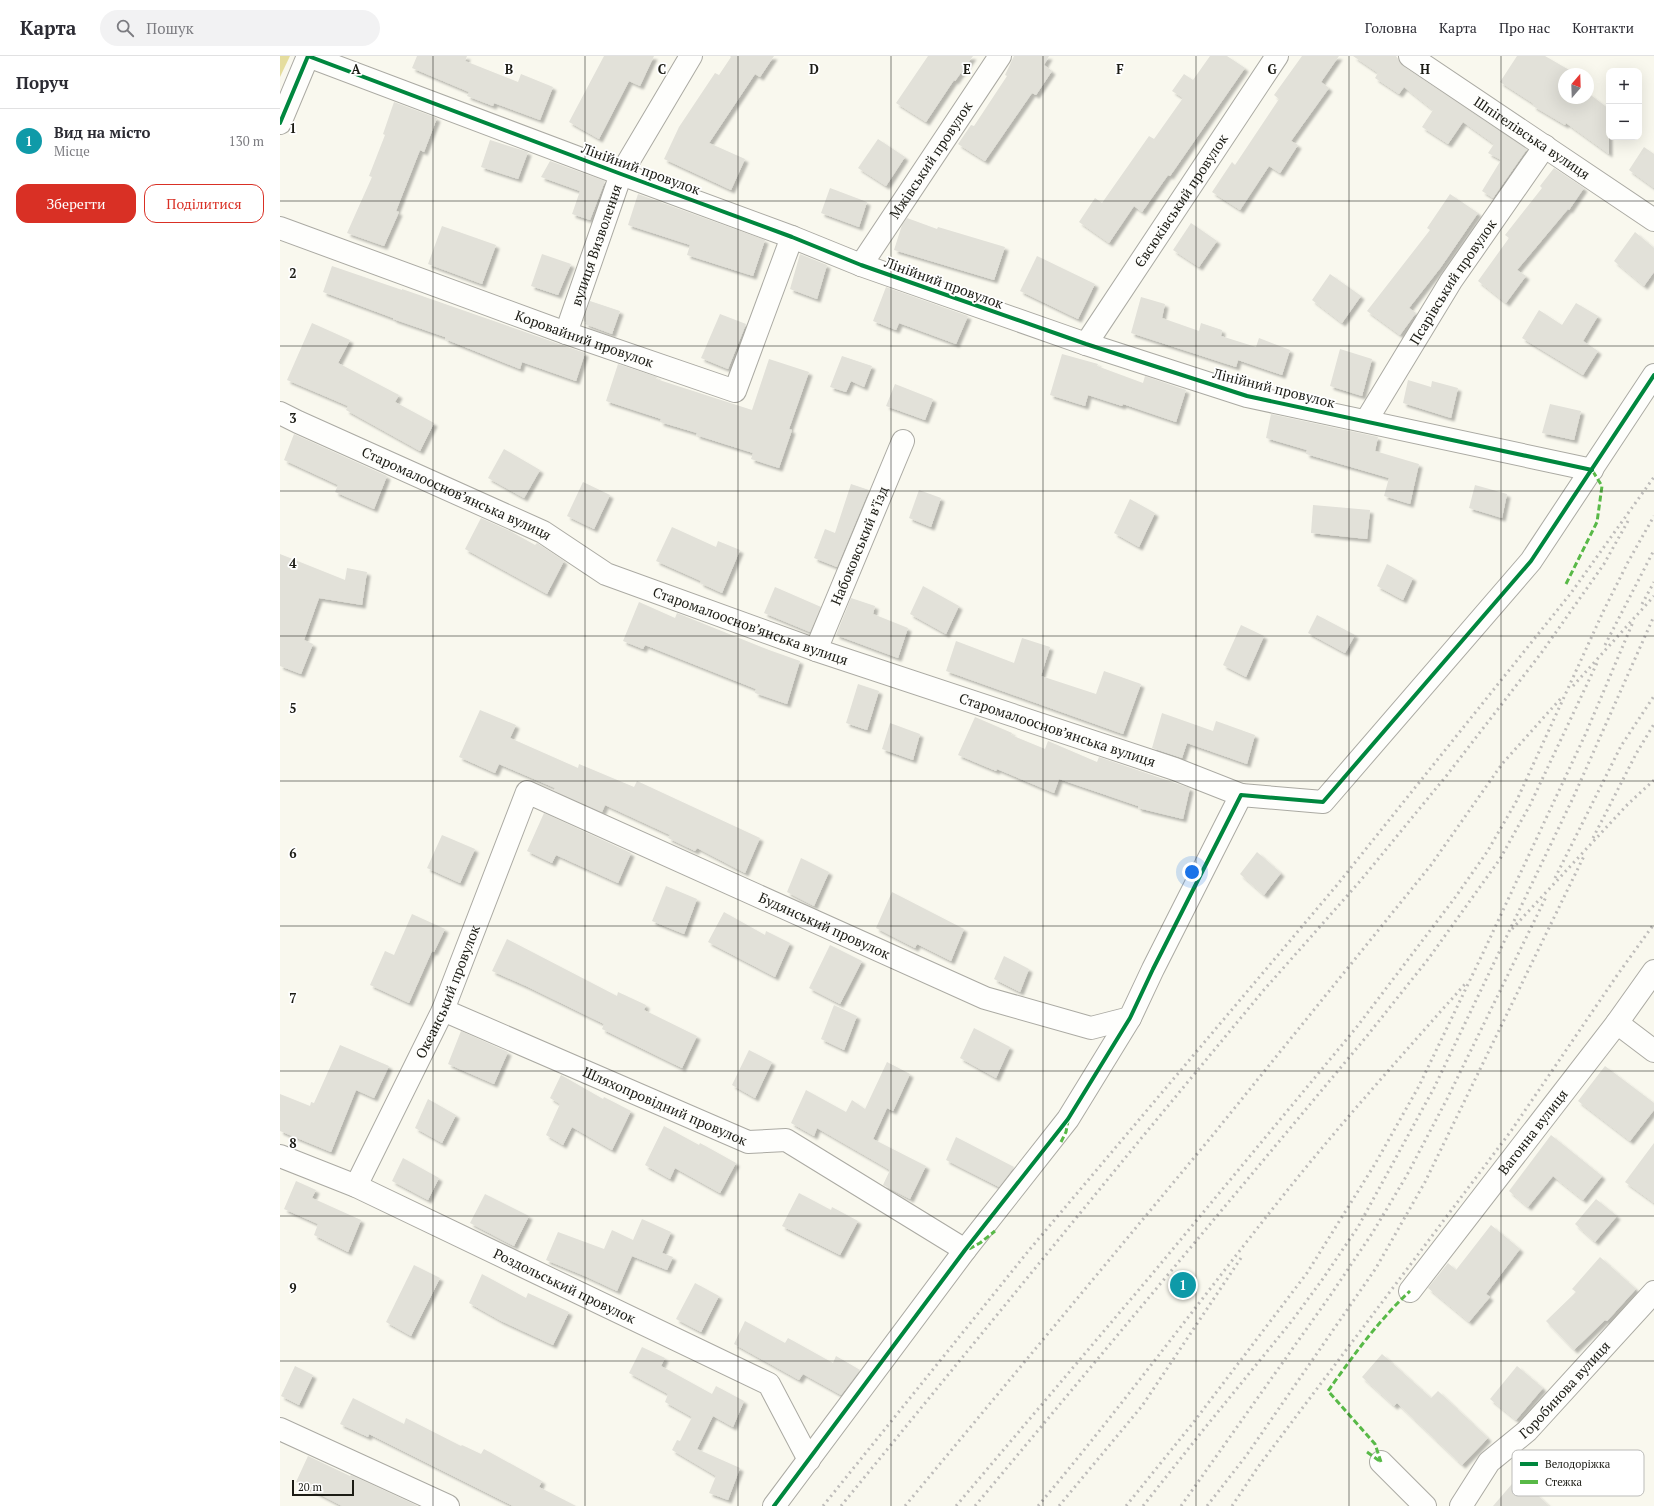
<!DOCTYPE html>
<html lang="uk">
<meta charset="utf-8">
<style>
:root{--surface:#fff;--page:#f2f2f3;--text:#2b2b33;--muted:#7c7c81;--line:#e1e1e2;--accent:#d93025}
body{margin:0;font-family:"PT Serif",serif;background:var(--page);color:var(--text)}
.controls{position:absolute;right:12px;top:12px;display:grid;overflow:hidden;border-radius:8px;box-shadow:0 4px 16px #0002}
.controls button{width:36px;height:36px;display:grid;place-items:center;padding:0;border:0;border-bottom:1px solid var(--line);background:var(--surface);color:var(--text);font:20px sans-serif}
.compass{position:absolute;left:1278px;top:12px;width:36px;height:36px;border-radius:50%;background:var(--surface);box-shadow:0 4px 16px #0002;rotate:19deg}
.scale{position:absolute;left:12px;bottom:10px;width:62px;box-sizing:border-box;padding-left:4px;border:2px solid #1c1c15;border-top:0;font-size:11px;line-height:14px;white-space:nowrap;color:#1c1c15;-webkit-text-stroke:3px #fff;paint-order:stroke}
.you{position:absolute;left:912px;top:816px;width:14px;height:14px;margin:-10px;border:3px solid #fff;border-radius:50%;background:#1a73e8;box-shadow:0 0 0 6px #1a73e833}
.badge{display:grid;place-items:center;width:26px;height:26px;border-radius:50%;background:var(--accent);color:#fff;font-size:13px;font-weight:700}
.pin{position:absolute;translate:-50% -50%;border:2px solid #fff;box-shadow:0 1px 4px #0006}
.list{margin:0;padding:0;list-style:none}
h2{display:flex;justify-content:space-between;align-items:center;height:52px;margin:0;padding:0 16px;font-size:17px}
h2 small{font-size:13px;font-weight:400;color:var(--muted)}
.list li{display:grid;grid-template-columns:26px 1fr auto;gap:12px;align-items:center;box-sizing:border-box;height:64px;padding:0 16px;border-top:1px solid var(--line)}
.list b{display:block;font-size:15px;white-space:nowrap}
.list p{margin:0;font-size:13px;white-space:nowrap;color:var(--muted)}
.list em{font-size:13px;font-style:normal;color:var(--muted)}
.actions{display:flex;gap:8px;padding:12px 16px}
.actions a{flex:1;padding:9px 0;border:1px solid var(--accent);border-radius:12px;text-align:center;font-size:14px;color:var(--accent)}
.actions .main{background:var(--accent);color:#fff}
.icon{flex:none;width:22px;height:22px;fill:none;stroke:currentColor;stroke-width:2;stroke-linecap:round;stroke-linejoin:round}
.map{position:relative;flex:none;width:1374px;height:1450px;overflow:hidden}
header{display:flex;align-items:center;gap:24px;box-sizing:border-box;height:56px;padding:0 20px;background:var(--surface);border-bottom:1px solid var(--line)}
header strong{font-size:19px}
nav{display:flex;gap:22px;margin-inline-start:auto;font-size:14px}
.search{width:280px;height:36px;background:var(--page);display:flex;align-items:center;gap:10px;box-sizing:border-box;padding:0 14px;border-radius:22px;color:var(--muted);font-size:15px}
main{display:flex}
aside{flex:1;background:var(--surface)}
.map>svg:first-child{display:block}
.forest{fill:#e5dd9d}
.building{fill:#e2e1d9;filter:url(#shadow)}
.lines{fill:none;stroke-linecap:round;stroke-linejoin:round}
.minor-casing{stroke:#abaaa3;stroke-width:24}
.tertiary-casing{stroke:#abaaa3;stroke-width:24}
.minor{stroke:#fefefc;stroke-width:22}
.tertiary{stroke:#fefefc;stroke-width:22}
.rail{stroke:#bebcba;stroke-width:3;stroke-dasharray:2 4;stroke-linecap:butt}
.quiet{stroke:#58b947;stroke-width:3;stroke-dasharray:6 3;stroke-linecap:butt}
.cycleway-casing{stroke:#fff;stroke-width:6}
.cycleway{stroke:#00873e;stroke-width:4}
.grid{fill:none;stroke:#1c1c15;stroke-width:1;stroke-opacity:0.55}
.labels{text-anchor:middle;stroke-width:3.5;stroke-linejoin:round;paint-order:stroke}
.street-label{font-size:14px;fill:#1c1c15;stroke:#fff}
.key{fill:#fff;stroke:#bbbbb9;stroke-width:1}
.key-label{font-size:11px;fill:#1c1c15}
.grid-label{font-size:13px;text-anchor:middle;font-weight:bold;fill:#1c1c15;stroke:#fff;stroke-width:3.5;stroke-linejoin:round;paint-order:stroke}
</style>
<header>
<strong>Карта</strong>
<div class="search"><svg class="icon" aria-label="search" viewBox="0 0 24 24"><circle cx="10" cy="10" r="6"/><path d="M15 15l6 6"/></svg>Пошук</div>
<nav><a>Головна</a><a>Карта</a><a>Про нас</a><a>Контакти</a></nav>
</header>
<main>
<aside>
<h2>Поруч<small></small></h2>
<ul class="list">
<li><span class="badge" style="background:#0f9aa8">1</span><div><b>Вид на місто</b><p>Місце</p></div><em>130 m</em></li>
</ul>
<div class="actions"><a class="main">Зберегти</a><a>Поділитися</a></div>
</aside>
<div class="map">
<svg width="1374" height="1450" viewBox="0 0 1374 1450">
<defs>
<filter id="shadow"><feDropShadow dx="3.5" dy="3.5" stdDeviation="1" flood-color="#0004"/></filter>
</defs>
<rect width="100%" height="100%" fill="#f9f8ee"/>
<!-- forest -->
<polygon class="forest" points="0,0 10,0 0,21"/>
<!-- building -->
<g class="building">
<polygon points="137,0 187,0 185,5 238,26 241,18 273,31 260,64 214,47 213,50 187,40 189,36 132,12"/>
<polygon points="324,0 374,0 360,30 349,25 319,83 289,66"/>
<polygon points="450,0 494,0 480,21 475,18 429,87 465,103 451,134 384,103 399,71 435,17 439,19 451,1"/>
<polygon points="648,0 693,0 675,25 674,24 646,66 616,47"/>
<polygon points="734,0 769,0 764,9 772,15 756,39 752,37 705,105 678,88 691,69 694,70 727,20 725,19"/>
<polygon points="930,0 947,0 965,12 890,120 888,119 862,156 854,150 829,187 799,166 815,142 822,147 869,80 874,83 903,42 892,35 904,18 913,24"/>
<polygon points="1022,0 1059,0 1041,26 1049,32 1011,85 1018,89 1000,117 989,110 960,154 932,136 952,106 955,109 999,43 994,39"/>
<polygon points="1073,0 1116,0 1123,10 1247,93 1213,142 1202,135 1221,104 1208,97 1214,88 1183,66 1168,88 1142,71 1153,54 1124,31 1119,38 1095,22 1098,17"/>
<polygon points="1237,0 1265,0 1296,18 1283,18 1284,19 1284,42 1308,42 1308,37 1329,53 1329,98 1286,67 1285,69 1253,50 1254,48 1220,26"/>
<polygon points="114,46 157,62 144,96 140,94 116,155 119,156 104,190 67,177 92,121 89,120 105,79 103,78"/>
<polygon points="598,83 625,101 606,130 578,112"/>
<polygon points="210,84 248,96 238,123 201,111"/>
<polygon points="1364,91 1374,98 1374,132 1349,114"/>
<polygon points="270,105 325,125 310,164 292,158 300,135 261,121"/>
<polygon points="1274,112 1304,132 1289,154 1288,153 1237,214 1246,220 1226,247 1198,225 1229,182 1225,179 1262,132 1260,130"/>
<polygon points="550,132 587,146 579,171 541,157"/>
<polygon points="358,138 485,184 473,220 407,199 410,189 348,169"/>
<polygon points="1170,138 1198,157 1161,211 1129,252 1136,257 1120,279 1087,255 1150,174 1147,172"/>
<polygon points="627,162 657,173 658,171 725,191 714,224 614,194 622,169"/>
<polygon points="911,167 937,185 919,211 893,194"/>
<polygon points="162,170 216,189 202,228 148,208"/>
<polygon points="1355,176 1374,192 1374,216 1364,230 1334,205"/>
<polygon points="262,198 291,208 278,239 251,230"/>
<polygon points="520,198 547,209 537,243 510,233"/>
<polygon points="757,200 815,228 798,263 740,235"/>
<polygon points="52,210 122,234 122,233 305,297 296,325 242,306 240,313 165,283 165,281 113,263 113,262 43,236"/>
<polygon points="1050,218 1081,240 1062,267 1032,244"/>
<polygon points="606,231 688,260 676,288 619,267 616,274 593,265"/>
<polygon points="861,241 885,248 882,262 919,275 921,267 942,274 941,280 976,291 979,282 1010,294 1002,319 958,304 956,311 851,277"/>
<polygon points="310,245 340,255 332,278 305,268 306,266 303,265"/>
<polygon points="1296,247 1318,260 1303,285 1318,295 1303,319 1242,282 1259,254 1282,269"/>
<polygon points="440,258 466,268 448,313 421,302"/>
<polygon points="32,267 70,284 58,307 119,339 115,346 154,367 140,395 66,354 68,350 7,324"/>
<polygon points="1060,293 1092,303 1082,340 1050,330"/>
<polygon points="782,298 818,308 817,310 863,327 865,320 906,334 896,366 843,348 842,350 808,339 805,350 770,339"/>
<polygon points="562,300 592,310 584,331 571,325 566,336 550,331"/>
<polygon points="489,303 529,316 509,373 512,374 499,412 471,403 473,397 416,379 417,377 380,366 381,363 326,345 338,308 377,321 376,323 472,354"/>
<polygon points="1128,324 1151,331 1152,325 1178,332 1171,362 1123,347"/>
<polygon points="615,328 653,343 645,364 606,350"/>
<polygon points="1270,348 1301,355 1294,384 1262,377"/>
<polygon points="991,358 1098,381 1095,395 1139,408 1130,448 1104,440 1109,422 1026,398 1027,394 986,382"/>
<polygon points="14,378 107,420 94,453 55,436 58,429 4,404"/>
<polygon points="224,393 260,414 244,442 208,422"/>
<polygon points="303,426 330,439 314,473 287,460"/>
<polygon points="571,428 589,434 557,511 534,502 545,473 555,477"/>
<polygon points="1195,429 1227,438 1222,462 1189,452"/>
<polygon points="639,434 661,442 651,471 629,462"/>
<polygon points="850,443 875,457 859,491 834,477"/>
<polygon points="1033,449 1090,454 1087,483 1031,477"/>
<polygon points="201,462 230,475 255,489 257,487 284,505 267,538 185,493"/>
<polygon points="392,471 436,491 438,485 460,494 442,537 420,527 421,525 376,505"/>
<polygon points="0,498 65,524 67,512 87,516 82,549 39,542 24,584 33,588 21,618 0,610"/>
<polygon points="1107,508 1133,522 1123,544 1097,530"/>
<polygon points="643,530 679,550 666,578 630,558"/>
<polygon points="495,531 541,551 530,576 484,557"/>
<polygon points="571,542 595,550 593,558 628,572 618,602 556,579"/>
<polygon points="359,546 395,562 397,557 489,594 520,605 507,648 475,637 476,633 365,589 363,593 343,585"/>
<polygon points="1037,559 1075,579 1065,597 1028,577"/>
<polygon points="961,569 984,580 966,621 943,609"/>
<polygon points="742,582 770,591 761,620 816,638 824,615 861,628 843,678 666,615 676,585 734,607"/>
<polygon points="578,628 599,635 587,674 566,667"/>
<polygon points="200,654 236,669 230,682 298,712 299,708 354,731 357,725 480,782 465,817 417,792 415,795 388,782 390,779 325,749 322,756 274,735 275,732 219,708 215,717 179,701"/>
<polygon points="882,657 933,675 936,665 975,679 967,708 907,687 902,702 872,692"/>
<polygon points="695,661 732,677 731,679 765,693 768,685 817,706 819,701 910,732 903,763 858,752 858,750 779,723 774,737 717,713 716,715 678,699"/>
<polygon points="610,667 640,678 633,704 602,693"/>
<polygon points="264,757 351,797 338,827 276,799 272,807 247,795"/>
<polygon points="162,779 195,793 180,827 147,812"/>
<polygon points="977,796 1001,817 984,839 960,818"/>
<polygon points="521,802 549,816 534,850 507,836"/>
<polygon points="386,830 417,843 404,878 372,865"/>
<polygon points="612,836 684,873 671,905 637,888 635,892 596,872"/>
<polygon points="444,856 485,879 486,875 510,887 495,921 428,886"/>
<polygon points="132,858 165,873 154,896 152,895 129,947 90,929 105,895 114,899"/>
<polygon points="227,883 337,940 338,936 366,949 364,954 417,980 402,1012 322,973 324,968 246,930 212,915"/>
<polygon points="550,889 582,905 560,948 529,932"/>
<polygon points="724,900 749,913 740,936 714,923"/>
<polygon points="554,949 577,960 564,994 541,983"/>
<polygon points="694,972 730,991 716,1022 680,1002"/>
<polygon points="181,975 228,996 214,1028 168,1008"/>
<polygon points="60,989 109,1010 94,1042 76,1034 51,1096 0,1075 0,1038 30,1050 31,1046 34,1047"/>
<polygon points="469,994 492,1006 475,1042 452,1029"/>
<polygon points="607,1006 630,1018 613,1055 607,1052 593,1083 646,1110 630,1143 603,1129 610,1114 537,1072 534,1080 511,1067 526,1034 566,1056 572,1044 585,1053"/>
<polygon points="1325,1010 1374,1047 1374,1054 1350,1085 1298,1045"/>
<polygon points="281,1019 323,1043 324,1041 351,1055 332,1094 292,1071 283,1089 266,1079 280,1048 270,1042"/>
<polygon points="148,1043 176,1059 162,1087 135,1072"/>
<polygon points="384,1070 419,1089 420,1087 456,1107 440,1137 395,1112 390,1123 365,1109"/>
<polygon points="1271,1079 1322,1120 1303,1144 1273,1120 1248,1151 1229,1135"/>
<polygon points="676,1081 734,1111 719,1131 666,1104"/>
<polygon points="1374,1087 1374,1147 1345,1126"/>
<polygon points="123,1102 159,1122 148,1144 112,1125"/>
<polygon points="16,1125 36,1134 32,1142 81,1164 68,1196 34,1179 38,1168 4,1153"/>
<polygon points="519,1137 551,1154 552,1151 578,1165 560,1199 502,1170"/>
<polygon points="205,1138 249,1160 234,1190 190,1167"/>
<polygon points="1316,1143 1337,1160 1315,1186 1295,1168"/>
<polygon points="362,1163 391,1176 382,1197 393,1201 387,1214 352,1200 337,1235 307,1221 266,1204 278,1176 324,1193 332,1174 353,1184"/>
<polygon points="1211,1169 1240,1193 1206,1238 1210,1241 1189,1266 1148,1232 1168,1207 1176,1214"/>
<polygon points="1320,1201 1356,1233 1327,1265 1325,1264 1294,1294 1266,1265 1296,1236 1292,1233"/>
<polygon points="134,1209 160,1222 131,1280 106,1266"/>
<polygon points="202,1218 246,1242 248,1237 289,1256 273,1289 221,1265 189,1247"/>
<polygon points="415,1227 439,1240 421,1276 396,1263"/>
<polygon points="465,1265 505,1287 508,1282 553,1307 556,1300 580,1314 561,1339 523,1318 519,1324 454,1288"/>
<polygon points="362,1291 385,1302 381,1310 432,1338 436,1330 464,1345 453,1371 433,1360 417,1393 460,1412 448,1444 429,1437 436,1420 392,1394 397,1384 400,1385 412,1361 385,1346 388,1338 349,1317"/>
<polygon points="1102,1298 1151,1342 1158,1335 1208,1382 1182,1409 1117,1347 1114,1350 1082,1321"/>
<polygon points="15,1310 33,1319 19,1349 1,1340"/>
<polygon points="1237,1310 1263,1332 1236,1364 1210,1343"/>
<polygon points="73,1342 124,1368 126,1362 181,1390 182,1389 201,1398 204,1393 262,1425 259,1431 296,1450 233,1450 89,1378 88,1381 60,1368"/>
<polygon points="28,1400 70,1420 71,1419 138,1450 62,1450 16,1426"/>
<polygon points="1238,1421 1269,1450 1213,1450"/>
</g>
<g class="lines">
<defs>
<g id="minor">
<polyline points="28,0 341,118 512,181 581,209 806,288 967,340 1312,414"/>
<path id="s1" d="M 1130,0 L 1374,164"/>
<path id="s2" d="M 0,172 L 286,277 L 455,335 L 512,181"/>
<path id="s3" d="M 581,209 L 720,0"/>
<path id="s4" d="M 286,277 L 341,118 L 411,0"/>
<path id="s5" d="M 806,288 L 997,0"/>
<path id="s6" d="M 0,357 L 18,366 L 263,476 L 326,518 L 536,594 L 895,713 L 961,739"/>
<path id="s7" d="M 1086,365 L 1171,225 L 1265,90"/>
<path id="s8" d="M 536,594 L 623,385"/>
<path id="s9" d="M 163,954 L 468,1086 L 506,1084 L 685,1194"/>
<polyline points="1337,967 1374,995"/>
<path id="s10" d="M 0,1100 L 76,1130 L 489,1328 L 529,1404"/>
<path id="s11" d="M 76,1130 L 163,954 L 247,736 L 705,942 L 811,972 L 850,962"/>
<path id="s12" d="M 1130,1235 L 1337,967 L 1374,915"/>
<polyline points="0,1373 168,1450"/>
<polyline points="1101,1406 1145,1450"/>
<polyline points="494,1450 685,1194 788,1063 850,962 873,913 961,739 1043,746 1251,505 1374,319"/>
<path id="s13" d="M 1181,1450 L 1209,1406 L 1247,1375 L 1374,1236"/>
</g>
<polyline id="tertiary" points="0,67 28,0"/>
</defs>
<!-- minor casing -->
<use href="#minor" class="minor-casing"/>
<!-- tertiary casing -->
<use href="#tertiary" class="tertiary-casing"/>
<!-- minor -->
<use href="#minor" class="minor"/>
<!-- tertiary -->
<use href="#tertiary" class="tertiary"/>
<!-- rail -->
<g class="rail">
<polyline points="1362,548 1374,526"/>
<polyline points="1325,589 1374,494"/>
<polyline points="1293,630 1374,540"/>
<polyline points="1313,782 1356,698 1374,668"/>
<polyline points="1275,822 1341,690 1374,640"/>
<polyline points="1232,873 1348,748 1374,724"/>
<polyline points="543,1450 750,1193 1057,829 1291,537 1374,421"/>
<polyline points="561,1450 859,1085 983,935 1081,824 1167,719 1262,596 1324,508 1348,465"/>
<polyline points="625,1450 932,1080 1151,809 1222,708 1282,641"/>
<polyline points="676,1450 873,1217 1076,972 1174,843 1207,796 1236,746 1323,556 1348,506 1374,460"/>
<polyline points="695,1450 1087,980 1149,902 1220,803 1250,749 1317,607"/>
<path d="M 758,1450 C 842,1350 920,1244 1002,1141 C 1060,1068 1123,998 1185,928"/>
<polyline points="779,1450 862,1350 961,1202"/>
<polyline points="846,1450 913,1367 1027,1217 1095,1108 1139,1030 1203,897 1306,677 1353,566"/>
<polyline points="863,1450 924,1373 1011,1266 1042,1224 1078,1171 1154,1032 1293,742 1374,560"/>
<polyline points="901,1450 1052,1237 1093,1176 1127,1119 1168,1041 1267,839"/>
<polyline points="927,1450 966,1400 1096,1212 1145,1126 1305,798"/>
<polyline points="952,1450 978,1411 1231,1075 1338,918 1374,868"/>
</g>
<!-- quiet -->
<g class="quiet">
<polyline points="1286,528 1317,466 1322,430 1312,414"/>
<polyline points="781,1086 786,1076 788,1065"/>
<polyline points="689,1193 700,1187 715,1175"/>
<polyline points="1087,1396 1101,1406"/>
<path d="M 1101,1406 L 1095,1388 L 1048,1335 C 1073,1300 1098,1265 1130,1235"/>
</g>
<defs>
<g id="cycleway">
<polyline points="0,67 28,0 341,118 512,181 581,209 806,288 967,340 1312,414"/>
<polyline points="494,1450 685,1194 788,1063 850,962 873,913 961,739 1043,746 1251,505 1374,319"/>
</g>
</defs>
<!-- cycleway casing -->
<use href="#cycleway" class="cycleway-casing"/>
<!-- cycleway -->
<use href="#cycleway" class="cycleway"/>
</g>
<!-- grid -->
<path class="grid" d="M 153,0 L 153,1450M 305,0 L 305,1450M 458,0 L 458,1450M 611,0 L 611,1450M 763,0 L 763,1450M 916,0 L 916,1450M 1069,0 L 1069,1450M 1221,0 L 1221,1450M 0,145 L 1374,145M 0,290 L 1374,290M 0,435 L 1374,435M 0,580 L 1374,580M 0,725 L 1374,725M 0,870 L 1374,870M 0,1015 L 1374,1015M 0,1160 L 1374,1160M 0,1305 L 1374,1305"/>
<g class="labels">
<!-- street labels -->
<g class="street-label">
<text dy="5" stroke="none"><textPath href="#s1" startOffset="147">Шпігелівська вулиця</textPath></text>
<text dy="5" stroke="none"><textPath href="#s3" startOffset="126">Мжівський провулок</textPath></text>
<text transform="translate(361 113) rotate(20)" y="5">Лінійний провулок</text>
<text dy="5" stroke="none"><textPath href="#s5" startOffset="172">Євсюківський провулок</textPath></text>
<text dy="5" stroke="none"><textPath href="#s4" startOffset="93">вулиця Визволення</textPath></text>
<text dy="5" stroke="none"><textPath href="#s7" startOffset="164">Псарівський провулок</textPath></text>
<text transform="translate(664 227) rotate(20)" y="5">Лінійний провулок</text>
<text dy="5" stroke="none"><textPath href="#s2" startOffset="324">Коровайний провулок</textPath></text>
<text transform="translate(994 332) rotate(14)" y="5">Лінійний провулок</text>
<text dy="5" stroke="none"><textPath href="#s6" startOffset="194">Старомалооснов’янська вулиця</textPath></text>
<text dy="5" stroke="none"><textPath href="#s8" startOffset="113">Набоковський в’їзд</textPath></text>
<text dy="5" stroke="none"><textPath href="#s6" startOffset="518">Старомалооснов’янська вулиця</textPath></text>
<text dy="5" stroke="none"><textPath href="#s6" startOffset="842">Старомалооснов’янська вулиця</textPath></text>
<text dy="5" stroke="none"><textPath href="#s11" startOffset="756">Будянський провулок</textPath></text>
<text dy="5" stroke="none"><textPath href="#s11" startOffset="215">Океанський провулок</textPath></text>
<text dy="5" stroke="none"><textPath href="#s9" startOffset="242">Шляхопровідний провулок</textPath></text>
<text dy="5" stroke="none"><textPath href="#s12" startOffset="201">Вагонна вулиця</textPath></text>
<text dy="5" stroke="none"><textPath href="#s10" startOffset="313">Роздольський провулок</textPath></text>
<text dy="5" stroke="none"><textPath href="#s13" startOffset="157">Горобинова вулиця</textPath></text>
</g>
</g>
<!-- legend -->
<rect x="1232" y="1394" width="132" height="46" rx="6" class="key"/>
<rect x="1240" y="1406" width="18" height="4" fill="#00873e"/>
<rect x="1240" y="1424" width="18" height="4" fill="#58b947"/>
<g class="key-label">
<text x="1265" y="1412">Велодоріжка</text>
<text x="1265" y="1430">Стежка</text>
</g>
<g class="grid-label">
<text x="76" y="18">A</text>
<text x="229" y="18">B</text>
<text x="382" y="18">C</text>
<text x="534" y="18">D</text>
<text x="687" y="18">E</text>
<text x="840" y="18">F</text>
<text x="992" y="18">G</text>
<text x="1145" y="18">H</text>
<text x="13" y="77">1</text>
<text x="13" y="222">2</text>
<text x="13" y="367">3</text>
<text x="13" y="512">4</text>
<text x="13" y="657">5</text>
<text x="13" y="802">6</text>
<text x="13" y="947">7</text>
<text x="13" y="1092">8</text>
<text x="13" y="1237">9</text>
</g>
</svg>
<div class="controls">
<button>+</button>
<button>−</button>
</div>
<svg class="compass" viewBox="-18 -18 36 36"><path d="M0-13l5 13h-10z" fill="#e53935"/><path d="M0 13l5-13h-10z" fill="#7c7c81"/></svg>
<div class="scale">20 m</div>
<div class="you"></div>
<div class="pin badge" style="left:903px;top:1229px;background:#0f9aa8">1</div>
</div>
</main>
